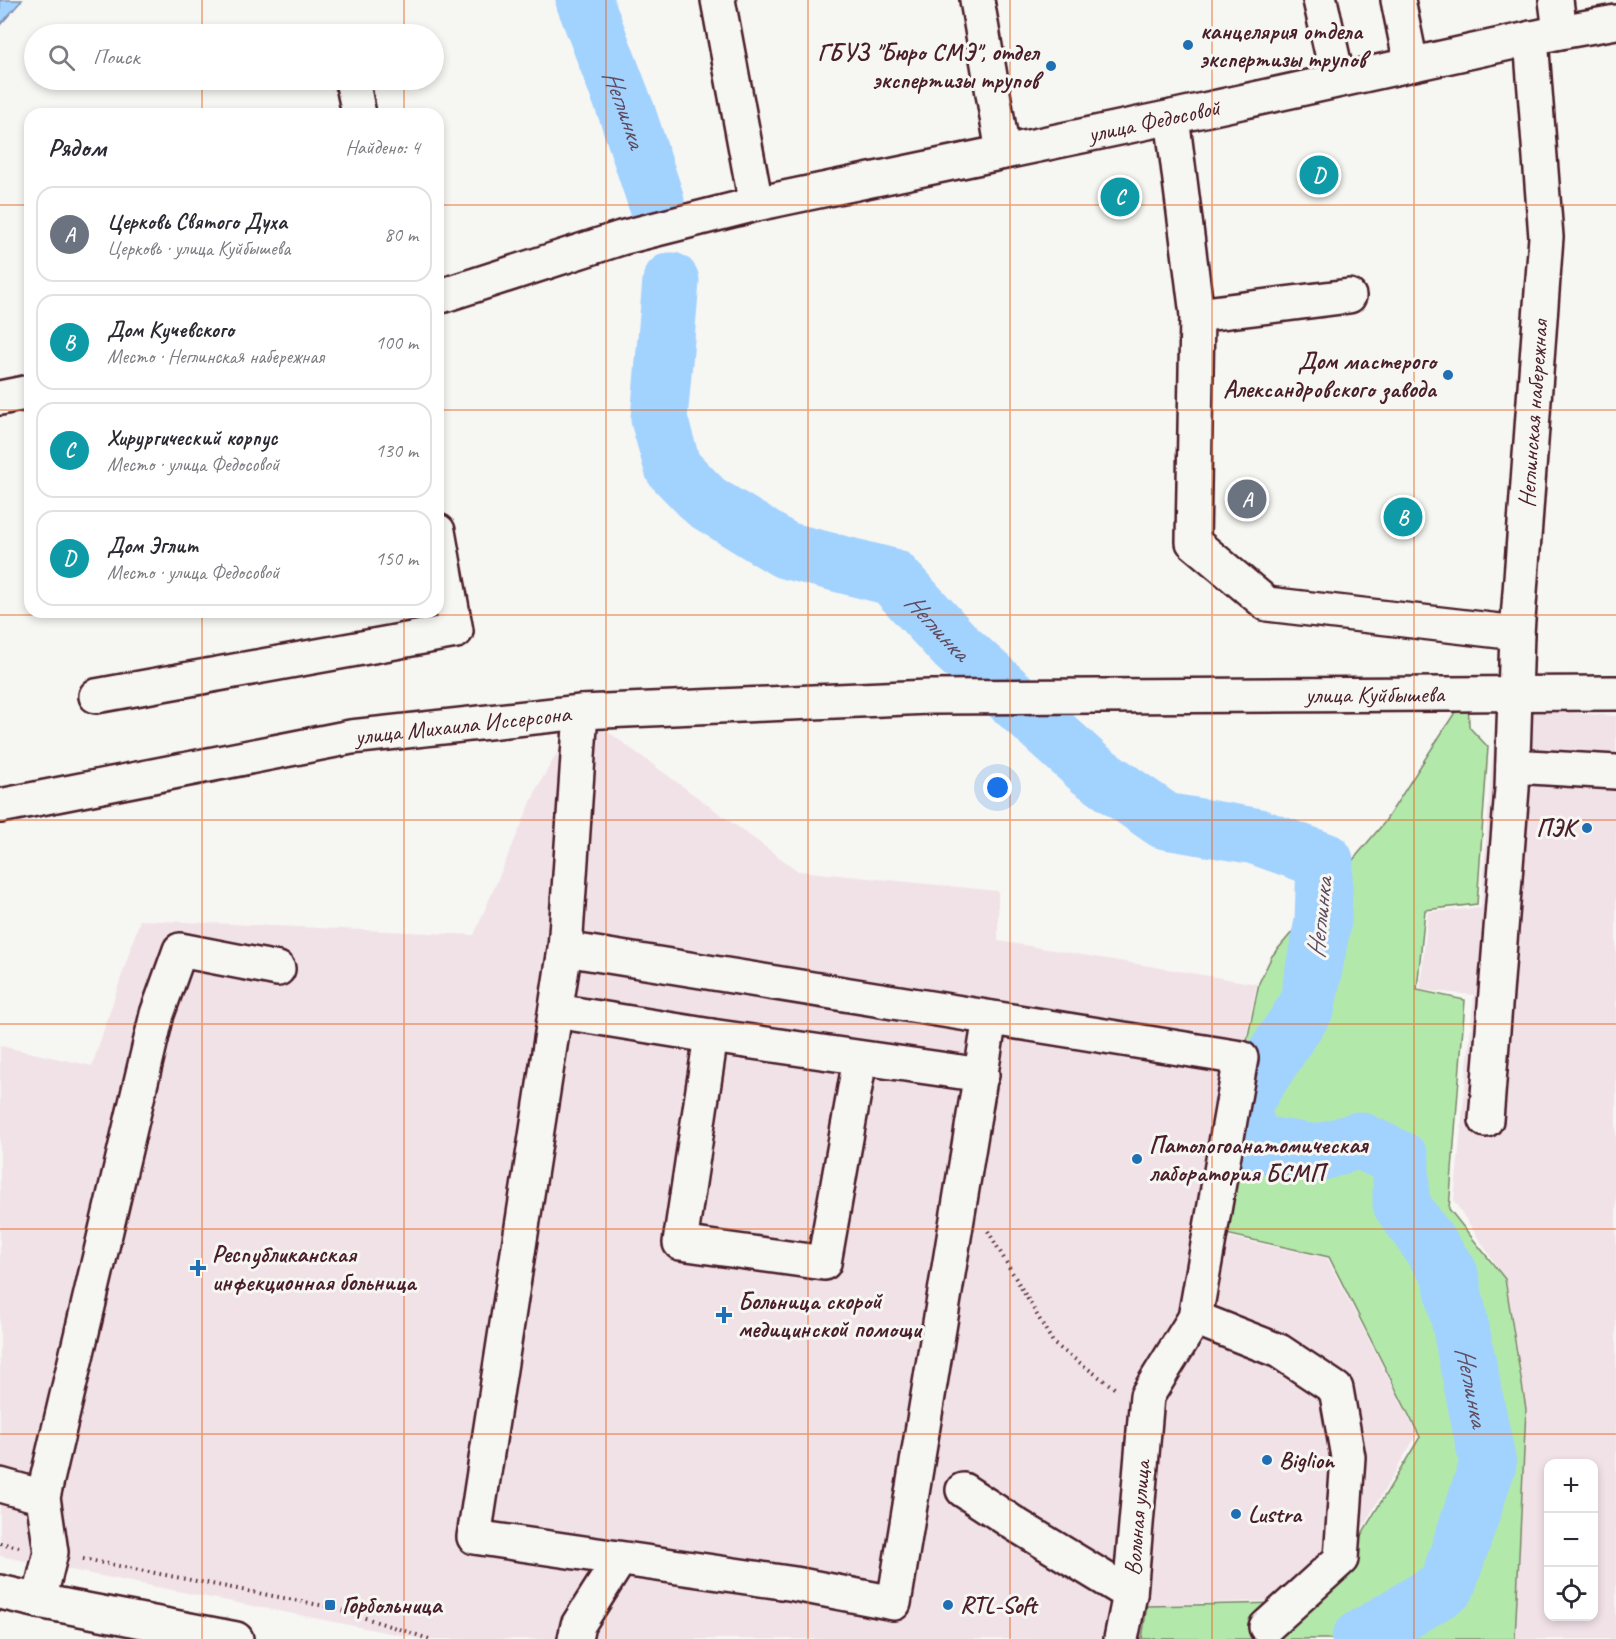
<!DOCTYPE html>
<html lang="ru">
<meta charset="utf-8">
<style>
:root{--surface:#fff;--page:#f7f7f7;--text:#2b2b33;--muted:#7c7c81;--line:#e1e1e2;--accent:#0b8043}
body{margin:0;font-family:Caveat,sans-serif;background:var(--page);color:var(--text)}
.controls{position:absolute;right:18px;bottom:18px;display:grid;overflow:hidden;border-radius:12px;box-shadow:0 3px 9px #0003}
.controls button{width:54px;height:54px;display:grid;place-items:center;padding:0;border:0;border-bottom:2px solid var(--line);background:var(--surface);color:var(--text);font:30px sans-serif}
.you{position:absolute;left:998px;top:788px;width:21px;height:21px;margin:-15px;border:4px solid #fff;border-radius:50%;background:#1a73e8;box-shadow:0 0 0 9px #1a73e833}
.badge{display:grid;place-items:center;width:39px;height:39px;border-radius:50%;background:var(--accent);color:#fff;font-size:20px;font-weight:700}
.pin{position:absolute;translate:-50% -50%;border:3px solid #fff;box-shadow:0 2px 6px #0006}
.list{margin:0;padding:0;list-style:none}
h2{display:flex;justify-content:space-between;align-items:center;height:78px;margin:0;padding:0 24px;font-size:26px}
h2 small{font-size:20px;font-weight:400;color:var(--muted)}
.list li{display:grid;grid-template-columns:39px 1fr auto;gap:18px;align-items:center;box-sizing:border-box;height:96px;margin:0 12px 12px;padding:0 12px;border:2px solid var(--line);border-radius:18px}
.list b{display:block;font-size:22px;white-space:nowrap}
.list p{margin:0;font-size:20px;white-space:nowrap;color:var(--muted)}
.list em{font-size:20px;font-style:normal;color:var(--muted)}
.icon{flex:none;width:33px;height:33px;fill:none;stroke:currentColor;stroke-width:2;stroke-linecap:round;stroke-linejoin:round}
.map{position:relative;flex:none;width:1616px;height:1639px;overflow:hidden}
.search{position:absolute;background:var(--surface);box-shadow:0 3px 9px #0003;left:24px;top:24px;width:420px;height:66px;display:flex;align-items:center;gap:15px;box-sizing:border-box;padding:0 21px;border-radius:33px;color:var(--muted);font-size:22px}
.panel{position:absolute;background:var(--surface);box-shadow:0 3px 9px #0003;left:24px;top:108px;width:420px;height:510px;border-radius:18px}
.map>svg:first-child{display:block}
.built{fill:#f1e2e8;fill-rule:evenodd}
.green{fill:#b2e9ab;stroke:#7e846b;stroke-width:1.5}
.water{fill:#a2d2fe;stroke:#7f8aaa;stroke-width:1.5}
.lines{fill:none;stroke-linecap:round;stroke-linejoin:round}
.river{stroke:#a2d2fe;stroke-width:57}
.minor-casing{stroke:#4a1f2b;stroke-width:38}
.major-casing{stroke:#4a1f2b;stroke-width:38}
.path{stroke:#4a1f2b;stroke-width:4;stroke-dasharray:1.5 4.5;stroke-linecap:butt}
.minor{stroke:#f6f6f2;stroke-width:33}
.major{stroke:#f6f6f2;stroke-width:33}
.grid{fill:none;stroke:#e8590c;stroke-width:1.5;stroke-opacity:0.55}
.poi-dot{fill:#1f6fb2;stroke:#f6f6f2;stroke-width:2}
.labels{text-anchor:middle;stroke-width:6;stroke-linejoin:round;paint-order:stroke}
.poi-label{font-size:24px;font-weight:bold;fill:#4a1f2b;stroke:#f6f6f2;text-anchor:start}
.street-label{font-size:24px;fill:#4a1f2b;stroke:#f6f6f2}
.water-label{font-size:26px;font-style:italic;fill:#604c60;stroke:#f6f6f2}
</style>
<div class="map">
<svg width="1616" height="1639" viewBox="0 0 1616 1639">
<rect width="100%" height="100%" fill="#f6f6f2"/>
<filter id="ink" filterUnits="userSpaceOnUse"><feTurbulence type="fractalNoise" baseFrequency=".0167" numOctaves="2"/><feDisplacementMap in="SourceGraphic" scale="12" xChannelSelector="R" yChannelSelector="G"/><feConvolveMatrix kernelMatrix="1 2 1 2 8 2 1 2 1" color-interpolation-filters="sRGB"/></filter>
<g filter="url(#ink)">
<!-- built -->
<g class="built">
<path d="M 1496,708 L 1616,716 L 1616,1639 L 1515,1639 L 1526,1409 L 1505,1279 L 1454,1201 L 1474,995 L 1420,990 L 1428,912 L 1481,908 ZM 1548,1464 L 1594,1464 L 1594,1616 L 1548,1616 Z"/>
<polygon points="581,712 798,871 998,891 998,941 1257,984 1206,1232 1327,1258 1417,1434 1321,1599 1146,1605 1141,1639 420,1639 0,1556 0,1046 92,1066 140,920 474,935 538,786"/>
</g>
<!-- green -->
<polygon class="green" points="1468,692 1469,727 1488,747 1477,904 1425,910 1417,990 1465,1000 1449,1209 1505,1279 1526,1409 1515,1639 1142,1639 1147,1606 1321,1602 1420,1437 1329,1257 1208,1230 1259,983 1272,956 1384,823"/>
<!-- water -->
<g class="water">
<polygon points="0,0 22,0 0,25"/>
<polygon points="569,0 595,0 595,9 590,17 578,18"/>
</g>
<g class="lines">
<!-- river -->
<g class="river">
<path id="s1" d="M 584,0 L 627,113 L 656,201"/>
<path id="s2" d="M 671,281 L 659,419 L 673,468 L 706,502 L 785,550 L 892,577 L 956,647 L 1090,769 L 1165,821 L 1255,836 L 1325,861 L 1323,921 L 1307,1006 L 1242,1105 L 1251,1143 L 1318,1153 L 1359,1140 L 1401,1160 L 1401,1204 L 1450,1274 L 1488,1464 L 1447,1586 L 1360,1639"/>
</g>
<defs>
<g id="minor">
<polyline points="718,0 756,204"/>
<polyline points="977,0 1003,152"/>
<polyline points="1320,0 1338,80"/>
<polyline points="1398,0 1411,64"/>
<polyline points="1556,0 1560,32"/>
<polyline points="352,80 359,114"/>
<polyline points="1172,117 1197,315 1193,542 1267,604 1517,633"/>
<path id="s3" d="M 438,297 L 621,238 L 756,204 L 1172,117 L 1560,32 L 1616,22"/>
<polyline points="1197,315 1349,296"/>
<polyline points="0,398 30,392"/>
<polyline points="96,696 456,631 438,531"/>
<polyline points="581,712 565,949 474,1537 795,1584 894,1603 990,1018"/>
<polyline points="1513,766 1616,772"/>
<polyline points="565,949 1241,1058 1195,1318 1147,1396 1130,1594 1121,1639"/>
<polyline points="556,1011 711,1036 982,1075"/>
<polyline points="711,1036 680,1243 824,1263 860,1059"/>
<path id="s4" d="M 1486,1120 L 1512,789 L 1517,633 L 1546,237 L 1531,38"/>
<polyline points="1195,1318 1279,1351 1336,1389 1348,1457 1341,1559 1266,1627"/>
<polyline points="0,1485 43,1497"/>
<polyline points="963,1490 1018,1526 1130,1594"/>
<polyline points="39,1601 51,1552 43,1497 157,1014 180,950 278,969"/>
<polyline points="575,1639 578,1625 620,1559"/>
</g>
<g id="major">
<path id="s5" d="M 0,806 L 351,737 L 581,712 L 929,697 L 1616,693"/>
<polyline points="0,1592 39,1601 236,1639"/>
</g>
</defs>
<!-- minor casing -->
<use href="#minor" class="minor-casing"/>
<!-- major casing -->
<use href="#major" class="major-casing"/>
<!-- path -->
<g class="path">
<polyline points="988,1231 1054,1344 1117,1390"/>
<polyline points="0,1543 19,1547"/>
<polyline points="83,1559 335,1608 429,1639"/>
</g>
<!-- minor -->
<use href="#minor" class="minor"/>
<!-- major -->
<use href="#major" class="major"/>
</g>
</g>
<!-- grid -->
<path class="grid" d="M 202,0 L 202,34M 404,0 L 404,34M 606,0 L 606,1639M 808,0 L 808,1639M 1010,0 L 1010,1639M 1212,0 L 1212,1639M 1414,0 L 1414,1639M 202,80 L 202,114M 404,80 L 404,114M 0,205 L 30,205M 438,205 L 1616,205M 0,410 L 30,410M 438,410 L 1616,410M 202,612 L 202,1639M 404,612 L 404,1639M 0,615 L 1616,615M 0,820 L 1616,820M 0,1024 L 1616,1024M 0,1229 L 1616,1229M 0,1434 L 1616,1434"/>
<!-- markers -->
<g class="poi-dot">
<circle cx="1188" cy="45" r="6"/>
<circle cx="1051" cy="66" r="6"/>
<circle cx="1448" cy="375" r="6"/>
<circle cx="1587" cy="828" r="6"/>
<circle cx="1137" cy="1159" r="6"/>
<path d="M195 1259h6v6h6v6h-6v6h-6v-6h-6v-6h6z"/>
<path d="M721 1306h6v6h6v6h-6v6h-6v-6h-6v-6h6z"/>
<circle cx="1267" cy="1460" r="6"/>
<circle cx="1236" cy="1514" r="6"/>
<rect x="324" y="1599" width="12" height="12" rx="3"/>
<circle cx="948" cy="1605" r="6"/>
</g>
<g class="labels">
<!-- poi labels -->
<g class="poi-label">
<text x="1200" y="39">канцелярия отдела<tspan x="1200" dy="28">экспертизы трупов</tspan></text>
<text x="1039" y="60" text-anchor="end">ГБУЗ "Бюро СМЭ", отдел<tspan x="1039" dy="28">экспертизы трупов</tspan></text>
<text x="1436" y="369" text-anchor="end">Дом мастерого<tspan x="1436" dy="28">Александровского завода</tspan></text>
<text x="1575" y="836" text-anchor="end">ПЭК</text>
<text x="1149" y="1153">Патологоанатомическая<tspan x="1149" dy="28">лаборатория БСМП</tspan></text>
<text x="212" y="1262">Республиканская<tspan x="212" dy="28">инфекционная больница</tspan></text>
<text x="738" y="1309">Больница скорой<tspan x="738" dy="28">медицинской помощи</tspan></text>
<text x="1279" y="1468">Biglion</text>
<text x="1248" y="1522">Lustra</text>
<text x="342" y="1613">Горбольница</text>
<text x="960" y="1613">RTL-Soft</text>
</g>
<!-- street labels -->
<g class="street-label">
<text dy="8" stroke="none"><textPath href="#s3" startOffset="738">улица Федосовой</textPath></text>
<text dy="8" stroke="none"><textPath href="#s4" startOffset="708">Неглинская набережная</textPath></text>
<text dy="8" stroke="none"><textPath href="#s5" startOffset="1383">улица Куйбышева</textPath></text>
<text dy="8" stroke="none"><textPath href="#s5" startOffset="470">улица Михаила Иссерсона</textPath></text>
<text transform="translate(1137 1518) rotate(-85)" y="8">Вольная улица</text>
</g>
<!-- water labels -->
<g class="water-label">
<text dy="9" stroke="none"><textPath href="#s1" startOffset="116">Неглинка</textPath></text>
<text dy="9" stroke="none"><textPath href="#s2" startOffset="507">Неглинка</textPath></text>
<text transform="translate(1319 918) rotate(-84)" y="9">Неглинка</text>
<text dy="9" stroke="none"><textPath href="#s2" startOffset="1678">Неглинка</textPath></text>
</g>
</g>
</svg>
<div class="controls">
<button>+</button>
<button>−</button>
<button><svg class="icon" aria-label="locate" viewBox="0 0 24 24"><circle cx="12" cy="12" r="6"/><path d="M12 2v4M12 18v4M2 12h4M18 12h4"/></svg></button>
</div>
<div class="you"></div>
<div class="pin badge" style="left:1247px;top:499px;background:#6b7280">A</div>
<div class="pin badge" style="left:1403px;top:517px;background:#0f9aa8">B</div>
<div class="pin badge" style="left:1120px;top:197px;background:#0f9aa8">C</div>
<div class="pin badge" style="left:1319px;top:175px;background:#0f9aa8">D</div>
<div class="search"><svg class="icon" aria-label="search" viewBox="0 0 24 24"><circle cx="10" cy="10" r="6"/><path d="M15 15l6 6"/></svg>Поиск</div>
<section class="panel">
<h2>Рядом<small>Найдено: 4</small></h2>
<ul class="list">
<li><span class="badge" style="background:#6b7280">A</span><div><b>Церковь Святого Духа</b><p>Церковь · улица Куйбышева</p></div><em>80 m</em></li>
<li><span class="badge" style="background:#0f9aa8">B</span><div><b>Дом Кучевского</b><p>Место · Неглинская набережная</p></div><em>100 m</em></li>
<li><span class="badge" style="background:#0f9aa8">C</span><div><b>Хирургический корпус</b><p>Место · улица Федосовой</p></div><em>130 m</em></li>
<li><span class="badge" style="background:#0f9aa8">D</span><div><b>Дом Эглит</b><p>Место · улица Федосовой</p></div><em>150 m</em></li>
</ul>
</section>
</div>
